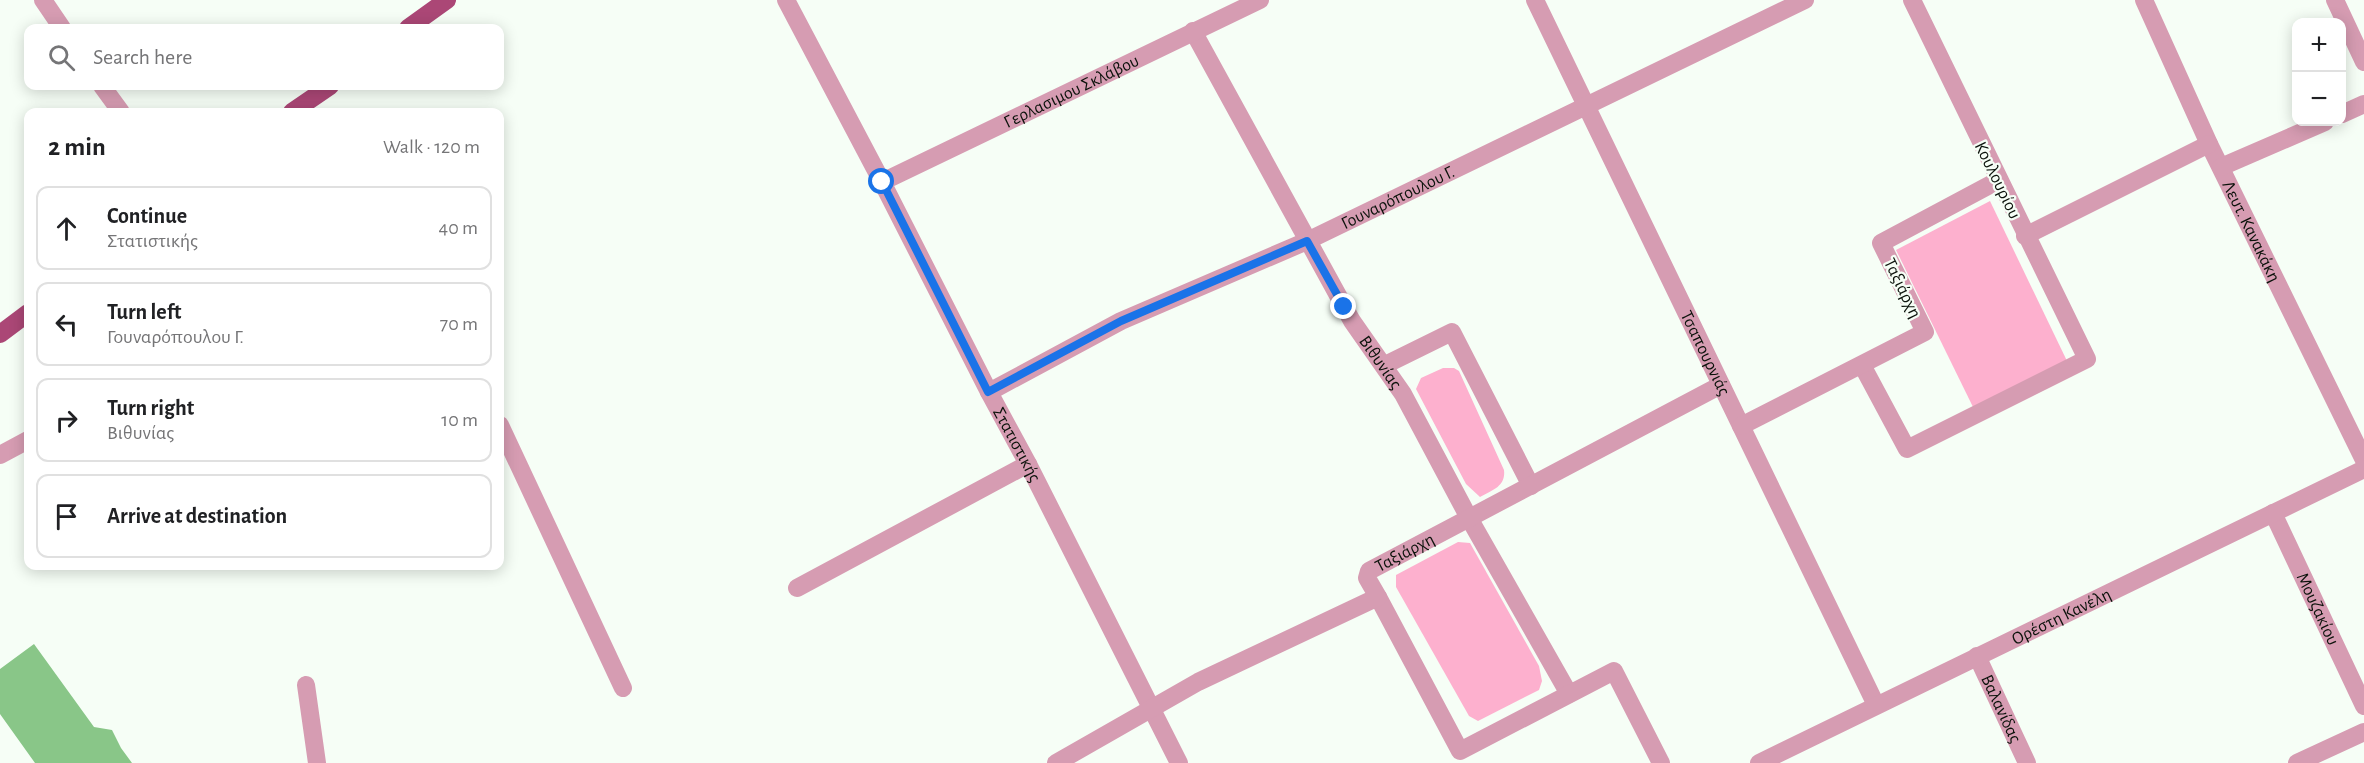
<!DOCTYPE html>
<meta charset="utf-8">
<style>
:root{--surface:#fff;--page:#f6f6f6;--text:#202124;--muted:#757577;--line:#e0e0e0}
body{margin:0;font-family:"Alegreya Sans",sans-serif;background:var(--page);color:var(--text)}
.controls{position:absolute;right:18px;top:18px;display:grid;overflow:hidden;border-radius:12px;box-shadow:0 3px 15px #0003}
.controls button{width:54px;height:54px;display:grid;place-items:center;padding:0;border:0;border-bottom:2px solid var(--line);background:var(--surface);color:var(--text);font:30px sans-serif}
.stop{position:absolute;width:18px;height:18px;margin:-14px;border:4px solid #1a73e8;border-radius:50%;background:#fff}
.stop.end{background:#1a73e8;border-color:#fff;box-shadow:0 2px 6px #0008}
.list{margin:0;padding:0;list-style:none}
h2{display:flex;justify-content:space-between;align-items:center;height:78px;margin:0;padding:0 24px;font-size:26px}
h2 small{font-size:20px;font-weight:400;color:var(--muted)}
.list li{display:grid;grid-template-columns:39px 1fr auto;gap:18px;align-items:center;box-sizing:border-box;height:84px;margin:0 12px 12px;padding:0 12px;border:2px solid var(--line);border-radius:12px}
.list b{display:block;font-size:22px;white-space:nowrap}
.list p{margin:0;font-size:20px;white-space:nowrap;color:var(--muted)}
.list em{font-size:20px;font-style:normal;color:var(--muted)}
.icon{flex:none;width:33px;height:33px;fill:none;stroke:currentColor;stroke-width:2;stroke-linecap:round;stroke-linejoin:round}
.map{position:relative;flex:none;width:2364px;height:763px;overflow:hidden}
.search{position:absolute;background:var(--surface);box-shadow:0 3px 15px #0003;left:24px;top:24px;width:480px;height:66px;display:flex;align-items:center;gap:15px;box-sizing:border-box;padding:0 21px;border-radius:12px;color:var(--muted);font-size:22px}
.panel{position:absolute;background:var(--surface);box-shadow:0 3px 15px #0003;left:24px;top:108px;width:480px;height:462px;border-radius:12px}
.map>svg:first-child{display:block}
.green{fill:#fdb0ce}
.water{fill:#89c688}
.lines{fill:none;stroke-linecap:round;stroke-linejoin:round}
.lane{stroke:#d69cb2;stroke-width:18}
.street{stroke:#d69cb2;stroke-width:18}
.primary{stroke:#ab4776;stroke-width:18}
.route{stroke:#1a73e8;stroke-width:8}
.labels{text-anchor:middle;stroke-width:4.5;stroke-linejoin:round;paint-order:stroke}
.street-label{font-size:18px;fill:#0b120b;stroke:#f6fef6}
</style>
<div class="map">
<svg width="2364" height="763" viewBox="0 0 2364 763">
<rect width="100%" height="100%" fill="#f6fef6"/>
<!-- green -->
<g class="green">
<polygon points="1990,201 2067,361 1973,407 1896,250"/>
<path d="M 1443,368 L 1454,368 L 1459,371 L 1504,470 C 1506,486 1493,490 1480,497 L 1466,484 L 1416,389 L 1421,378 Z"/>
<polygon points="1458,542 1470,543 1539,666 1542,681 1539,690 1478,721 1469,716 1396,587 1396,575"/>
</g>
<!-- water -->
<polygon class="water" points="34,644 94,727 112,730 121,748 132,763 35,763 0,714 0,669"/>
<g class="lines">
<!-- lane -->
<g class="lane">
<polyline points="0,455 28,440"/>
<polyline points="306,685 317,763"/>
</g>
<!-- street -->
<g class="street">
<polyline points="43,0 62,28"/>
<path id="s1" d="M 786,0 L 882,182 L 989,392 L 1028,464 L 1179,763"/>
<path id="s2" d="M 1535,0 L 1876,705"/>
<path id="s3" d="M 2144,0 L 2209,144 L 2364,460"/>
<polyline points="2335,0 2364,62"/>
<path id="s4" d="M 1193,31 L 1352,321 L 1403,394 L 1469,518 L 1569,694"/>
<polyline points="102,86 121,112"/>
<polyline points="2342,114 2364,104"/>
<polyline points="2221,167 2325,122"/>
<path id="s5" d="M 882,182 L 1260,0"/>
<polyline points="2025,236 2209,144"/>
<polyline points="1385,365 1452,332 1531,486"/>
<polyline points="1862,365 1907,449 2087,359 1912,0"/>
<path id="s6" d="M 989,392 L 1121,321 L 1307,241 L 1805,0"/>
<polyline points="500,425 623,688"/>
<polyline points="1741,426 1925,332 1881,243 1999,180"/>
<path id="s7" d="M 2273,513 L 2364,706"/>
<polyline points="797,588 1028,464"/>
<polyline points="1378,597 1460,751 1614,671 1661,763"/>
<path id="s8" d="M 1977,656 L 2027,763"/>
<path id="s9" d="M 1056,763 L 1198,682 L 1378,597 L 1367,578 L 1369,571 L 1721,385"/>
<path id="s10" d="M 1759,763 L 2364,469"/>
<polyline points="2297,763 2364,732"/>
</g>
<!-- primary -->
<g class="primary">
<polyline points="408,28 447,0"/>
<polyline points="292,112 330,86"/>
<polyline points="0,334 28,313"/>
</g>
</g>
<g class="lines">
<!-- route -->
<polyline class="route" points="882,182 988,392 1121,321 1307,241 1344,307"/>
</g>
<g class="labels">
<!-- street labels -->
<g class="street-label">
<text dy="6" stroke="none"><textPath href="#s5" startOffset="210">Γερλασιμου Σκλάβου</textPath></text>
<text transform="translate(1998 180) rotate(64)" y="6">Κουλουρίου</text>
<text dy="6" stroke="none"><textPath href="#s6" startOffset="453">Γουναρόπουλου Γ.</textPath></text>
<text dy="6" stroke="none"><textPath href="#s3" startOffset="255">Λευτ. Κανακάκη</textPath></text>
<text transform="translate(1903 288) rotate(64)" y="6">Ταξιάρχη</text>
<text dy="6" stroke="none"><textPath href="#s2" startOffset="392">Τσαπουρνιάς</textPath></text>
<text dy="6" stroke="none"><textPath href="#s4" startOffset="381">Βιθυνίας</textPath></text>
<text dy="6" stroke="none"><textPath href="#s1" startOffset="501">Στατιστικής</textPath></text>
<text dy="6" stroke="none"><textPath href="#s9" startOffset="432">Ταξιάρχη</textPath></text>
<text dy="6" stroke="none"><textPath href="#s7" startOffset="106">Μουζακίου</textPath></text>
<text dy="6" stroke="none"><textPath href="#s10" startOffset="336">Ορέστη Κανέλη</textPath></text>
<text dy="6" stroke="none"><textPath href="#s8" startOffset="58">Βαλανίδας</textPath></text>
</g>
</g>
</svg>
<div class="controls">
<button>+</button>
<button>−</button>
</div>
<div class="stop" style="left:882px;top:182px"></div>
<div class="stop end" style="left:1344px;top:307px"></div>
<div class="search"><svg class="icon" aria-label="search" viewBox="0 0 24 24"><circle cx="10" cy="10" r="6"/><path d="M15 15l6 6"/></svg>Search here</div>
<section class="panel">
<h2>2 min<small>Walk · 120 m</small></h2>
<ul class="list">
<li><svg class="icon" aria-label="ahead" viewBox="0 0 24 24"><path d="M12 20V5M6 11l6-6 6 6"/></svg><div><b>Continue</b><p>Στατιστικής</p></div><em>40 m</em></li>
<li><svg class="icon" aria-label="left" viewBox="0 0 24 24"><path d="M17 20v-9H6M10 6l-5 5 5 5"/></svg><div><b>Turn left</b><p>Γουναρόπουλου Γ.</p></div><em>70 m</em></li>
<li><svg class="icon" aria-label="right" viewBox="0 0 24 24"><path d="M7 20v-9h11M14 6l5 5-5 5"/></svg><div><b>Turn right</b><p>Βιθυνίας</p></div><em>10 m</em></li>
<li><svg class="icon" aria-label="arrive" viewBox="0 0 24 24"><path d="M6 21V4h12l-3 4 3 4H6"/></svg><div><b>Arrive at destination</b></div></li>
</ul>
</section>
</div>
